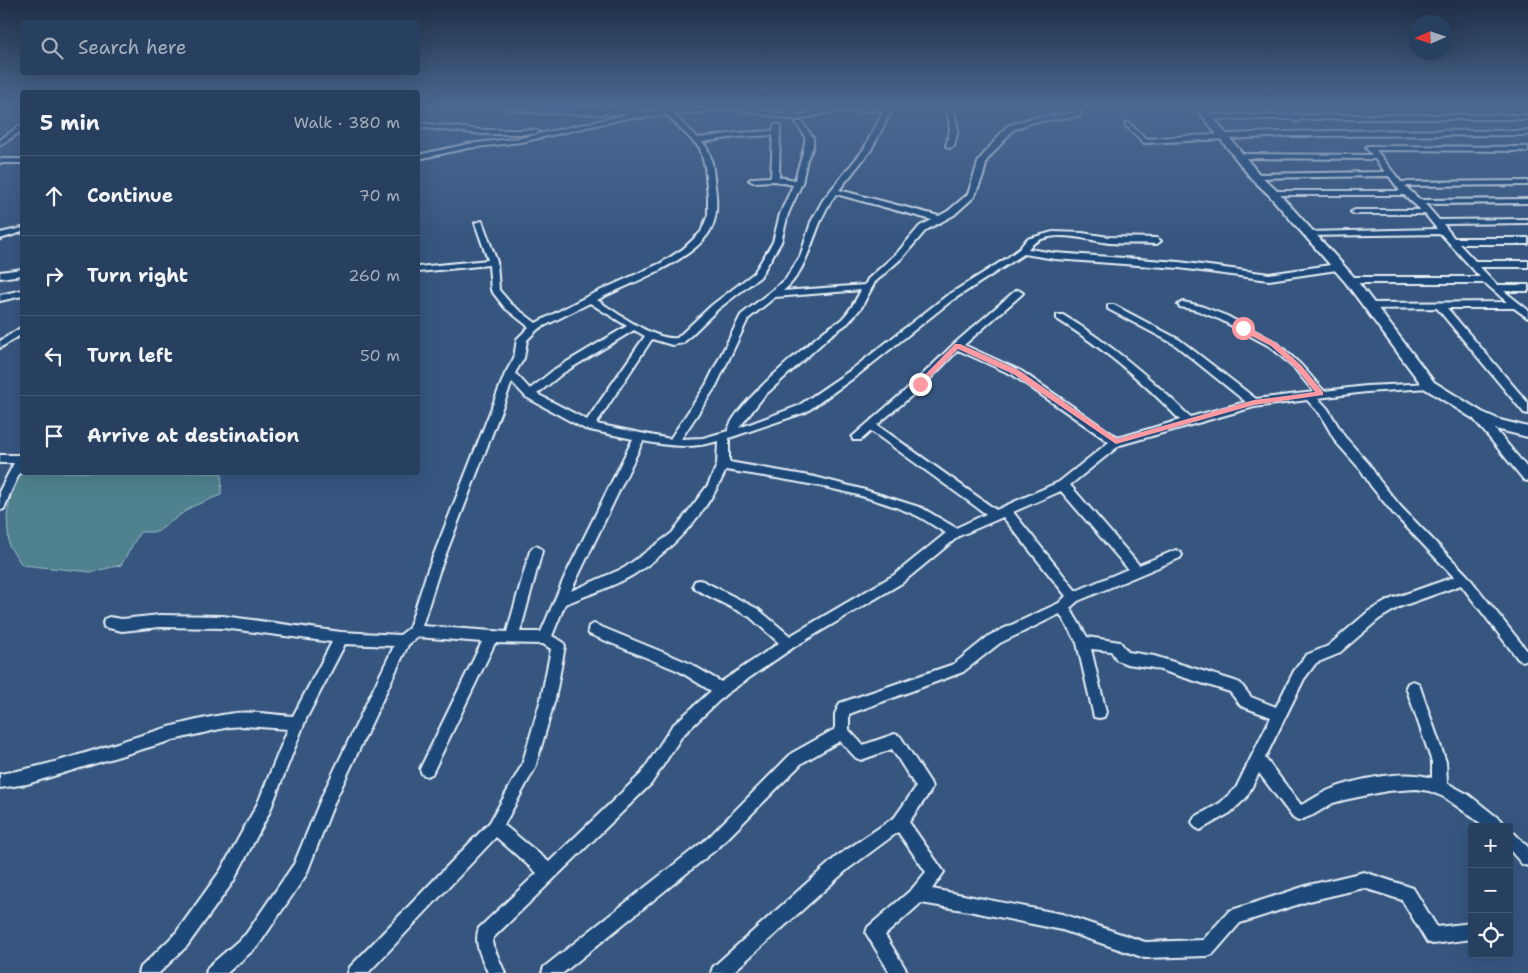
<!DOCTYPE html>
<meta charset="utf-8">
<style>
:root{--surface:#284060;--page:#304766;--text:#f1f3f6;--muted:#a5afbd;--line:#445975}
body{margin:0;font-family:"Shantell Sans",sans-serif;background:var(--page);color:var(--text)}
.controls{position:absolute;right:15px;bottom:15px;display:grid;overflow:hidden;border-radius:5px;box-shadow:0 5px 20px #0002}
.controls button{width:45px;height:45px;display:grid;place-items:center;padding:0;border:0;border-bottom:1px solid var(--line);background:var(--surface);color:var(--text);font:25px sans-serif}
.compass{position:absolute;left:1408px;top:15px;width:45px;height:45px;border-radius:50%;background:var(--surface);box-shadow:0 5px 20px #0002;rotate:267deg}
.stop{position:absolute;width:15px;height:15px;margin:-11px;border:4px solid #ff9aa2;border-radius:50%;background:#fff}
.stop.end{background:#ff9aa2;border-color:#fff;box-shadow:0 1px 5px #0008}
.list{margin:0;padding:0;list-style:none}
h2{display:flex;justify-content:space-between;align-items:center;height:65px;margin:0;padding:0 20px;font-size:21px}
h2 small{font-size:16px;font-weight:400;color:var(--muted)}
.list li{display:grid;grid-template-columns:32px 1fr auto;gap:15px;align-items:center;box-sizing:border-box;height:80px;padding:0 20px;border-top:1px solid var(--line)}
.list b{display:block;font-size:19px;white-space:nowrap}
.list em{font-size:16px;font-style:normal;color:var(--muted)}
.icon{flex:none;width:28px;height:28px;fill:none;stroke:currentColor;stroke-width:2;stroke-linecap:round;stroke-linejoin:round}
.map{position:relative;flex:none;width:1528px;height:973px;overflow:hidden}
.search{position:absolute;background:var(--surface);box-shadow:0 5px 20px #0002;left:20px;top:20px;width:400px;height:55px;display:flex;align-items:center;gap:12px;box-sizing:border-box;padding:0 18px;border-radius:5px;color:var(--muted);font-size:19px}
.panel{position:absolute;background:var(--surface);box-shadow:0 5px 20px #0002;left:20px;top:90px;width:400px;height:385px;border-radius:5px}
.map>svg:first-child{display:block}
.green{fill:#50828e;stroke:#9cbac3}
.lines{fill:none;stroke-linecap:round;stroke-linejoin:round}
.minor-casing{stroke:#e8f1f8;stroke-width:4}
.tertiary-casing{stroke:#e8f1f8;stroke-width:4}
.minor{fill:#1f4a7a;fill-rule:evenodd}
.tertiary{fill:#1f4a7a;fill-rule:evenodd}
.route{fill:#ff9aa2}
</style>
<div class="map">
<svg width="1528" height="973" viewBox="0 0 1528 973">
<rect width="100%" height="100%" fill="#365680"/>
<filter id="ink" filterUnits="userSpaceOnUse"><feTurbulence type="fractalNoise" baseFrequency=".02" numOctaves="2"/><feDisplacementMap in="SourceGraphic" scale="10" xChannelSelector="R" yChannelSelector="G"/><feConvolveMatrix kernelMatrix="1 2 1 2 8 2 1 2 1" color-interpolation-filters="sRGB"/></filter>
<g filter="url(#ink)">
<!-- green -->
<polygon class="green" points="22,469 22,472 222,473 221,495 191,507 157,532 140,532 121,565 91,572 22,565 9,546 7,516 13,484"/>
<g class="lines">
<defs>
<g id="minor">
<path d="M 737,105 L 788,115 L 780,105 L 787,105 L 797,116 L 830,108 L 912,105 L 892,110 L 871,150 L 839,190 L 939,216 L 948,211 L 968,194 L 979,160 L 1007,126 L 1032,118 L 1074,113 L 1078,105 L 1084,105 L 1079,116 L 1033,122 L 1013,130 L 987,160 L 983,176 L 974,197 L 954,215 L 926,230 L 903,257 L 875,282 L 861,308 L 848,323 L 831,335 L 764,396 L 739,428 L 798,406 L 851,370 L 945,297 L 1007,258 L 1019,249 L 1027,239 L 1053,232 L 1082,233 L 1109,237 L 1157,238 L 1161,241 L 1157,244 C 1141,243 1125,244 1110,243 C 1085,240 1046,226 1028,249 L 1055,253 L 1179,262 L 1269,274 L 1337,264 L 1341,267 L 1337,270 L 1269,280 L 1179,268 L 1055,259 L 1024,254 L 951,301 L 859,374 L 806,412 L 729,438 L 729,462 L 815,477 L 865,490 L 922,508 L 956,528 L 986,514 L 871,431 L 861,440 L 853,440 L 852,437 L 915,382 L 954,344 L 1015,291 L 1018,290 L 1023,293 L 1021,295 L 964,345 L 1021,371 L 1118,438 L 1180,420 C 1143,381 1103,348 1057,319 L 1057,315 L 1063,315 C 1111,344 1151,378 1190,417 L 1246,402 L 1174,344 L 1108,309 L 1108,305 L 1114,305 L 1180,340 L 1256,399 L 1314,392 L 1295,369 L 1271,347 L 1221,320 L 1196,310 L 1180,307 L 1178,305 L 1183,302 L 1201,306 L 1227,316 L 1277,343 L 1301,365 L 1324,391 L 1366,386 L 1433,383 L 1434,385 L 1433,387 L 1429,388 L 1366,392 L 1318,398 L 1328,409 L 1344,436 L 1369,464 L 1379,480 L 1401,507 L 1467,575 L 1528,652 L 1528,659 L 1523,661 L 1518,659 L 1461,585 L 1399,607 L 1379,619 L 1338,654 L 1316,663 L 1304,679 L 1265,758 L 1301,805 C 1311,801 1319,794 1329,790 C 1356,779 1404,769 1432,778 L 1432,762 L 1406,687 L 1408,683 L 1413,681 L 1418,683 L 1420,687 L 1446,762 L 1447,783 L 1469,795 L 1503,822 L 1505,827 L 1486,827 L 1444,797 L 1429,791 L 1416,789 L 1387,791 L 1344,800 L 1333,803 L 1313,815 L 1298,821 L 1293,818 L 1259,773 L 1246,798 L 1230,813 L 1200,830 L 1195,827 L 1192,822 L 1195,817 L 1220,803 L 1236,788 L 1271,717 L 1241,706 L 1230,692 L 1154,668 L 1127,664 L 1117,660 L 1111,651 L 1091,649 L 1106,712 L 1104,717 L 1099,718 L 1094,717 L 1077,643 L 1060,614 L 1000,643 L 963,672 L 849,714 L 849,730 L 863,745 L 895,734 L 900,736 L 930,782 L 932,787 L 930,792 L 909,822 L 944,872 L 932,889 L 1062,914 L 1145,942 L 1203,940 L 1229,911 L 1309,885 L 1364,872 L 1413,888 L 1437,927 L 1472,923 L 1472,939 L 1433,944 L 1427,942 L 1402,900 L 1364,888 L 1309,901 L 1240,923 L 1213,954 L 1207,956 L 1145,958 L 1062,930 L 969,911 L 921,903 L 885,935 L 908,973 L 890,973 L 866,933 L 868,927 L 912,889 L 926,872 L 898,832 L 848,869 L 732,973 L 711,973 L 713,967 L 836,857 L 895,817 L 916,787 L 892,749 L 861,760 L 856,758 L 840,741 L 802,763 L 719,847 L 563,973 L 542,973 L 544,967 L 709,837 L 792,753 L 835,729 L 835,714 L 840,703 L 954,664 L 990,635 L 1059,603 L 1066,596 L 1003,517 L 959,536 L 902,583 L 794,647 L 726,694 L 682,736 L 651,784 L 493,938 L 492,943 L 505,973 L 488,973 C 482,958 473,944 479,928 L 537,873 L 496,837 L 368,973 L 348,973 L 350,967 L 490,822 L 522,765 L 541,699 L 551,649 L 543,644 L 495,643 L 432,774 L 427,776 L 422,774 L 420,769 L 482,642 L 417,637 L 408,645 L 334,803 L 306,875 L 258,946 L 227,973 L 206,973 L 208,967 L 246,934 L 294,864 L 323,794 L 394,646 L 345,644 L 306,719 L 269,813 L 233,882 L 187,946 L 159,973 L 139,973 L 141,967 L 175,934 L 221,870 L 258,803 L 288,729 L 245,726 L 229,727 L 173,740 L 27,784 L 0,788 L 0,774 C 78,762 150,726 228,714 C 249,710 272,715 293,716 L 332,642 L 223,628 L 160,627 L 122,631 L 104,627 L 103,623 L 104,619 L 109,617 L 122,619 L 160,615 L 223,616 L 341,632 L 400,635 L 409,628 L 427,572 L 505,374 L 514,358 L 517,339 L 529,327 L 505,308 L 491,290 L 489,265 L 418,272 L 418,267 L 488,260 L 475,223 L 482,221 L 497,262 L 499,290 L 511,304 L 536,323 L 586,297 L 661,263 L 683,249 L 701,232 L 708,215 L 708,196 L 705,167 L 700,148 L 664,112 L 662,107 L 666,105 L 674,110 L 680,110 ZM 736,109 L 795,120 L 830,112 L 884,110 L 864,149 L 823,200 L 811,222 L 800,257 L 785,280 L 741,315 L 706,385 L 670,439 L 596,424 L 652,339 L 672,345 L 683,343 L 718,309 L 760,277 L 781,242 L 788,214 L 802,183 L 807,159 L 813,147 L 813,138 L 802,122 L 798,122 L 796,123 C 799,127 803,132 805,137 C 807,143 797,171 795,180 L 779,177 L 780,125 L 774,125 L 773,131 L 736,133 L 698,138 L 673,114 ZM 773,135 L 771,177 L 753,178 L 749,180 L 753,182 L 775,181 L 793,185 L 780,214 L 773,242 L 754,273 L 712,305 L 677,338 C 654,341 616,312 597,300 C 628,284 688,263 708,234 C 718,220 717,202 715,186 C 713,172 713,152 702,142 L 736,137 ZM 836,194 L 932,220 L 920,226 L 897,253 L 868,279 L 865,285 L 783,291 C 813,266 812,224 836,194 ZM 861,290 C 856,300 850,311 842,319 C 836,324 829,327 823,332 C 803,349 731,408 728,431 L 703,438 L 681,439 L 716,386 L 748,319 L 775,297 ZM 590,303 L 627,326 L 555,369 L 530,389 L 515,373 L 524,358 L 527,340 L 538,329 ZM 634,330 L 645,336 L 587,420 L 537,394 L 563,373 ZM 958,350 L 1013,375 L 1109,442 L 1059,482 L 996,510 L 877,425 L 923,386 ZM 512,382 L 526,397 L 585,429 L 633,439 L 565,576 L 541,632 L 520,632 L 542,551 L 540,548 L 536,546 L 532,548 L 530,551 L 507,632 L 422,626 L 439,572 ZM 1307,400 L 1320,414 L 1336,442 L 1361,470 L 1371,486 L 1393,513 L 1454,577 L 1391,599 L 1369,611 L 1328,646 L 1306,655 L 1294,671 L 1276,707 L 1251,697 L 1240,683 L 1235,681 L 1154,656 L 1128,652 L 1120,642 L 1087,637 L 1070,608 L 1078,601 L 1180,558 L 1182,555 L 1180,552 L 1176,550 L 1139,565 L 1070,485 L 1120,445 L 1254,407 ZM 643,441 C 669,446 692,449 718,441 L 717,465 L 708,485 L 672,533 L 624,568 L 571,591 ZM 726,470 C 788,480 855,489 913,514 C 925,519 935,527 946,533 L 894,575 L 790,636 L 758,609 L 703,581 L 699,580 L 695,581 L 693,585 L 695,589 L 750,617 L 779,643 L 721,682 L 689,663 L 599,626 L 594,624 L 589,626 L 588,630 L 589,634 L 679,671 L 711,691 L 672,726 L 641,774 L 549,862 L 504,825 L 535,768 L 555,699 L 565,646 L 563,642 L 552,636 L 565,604 C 587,595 613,587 633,575 C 673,550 707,513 726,470 ZM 1061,491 L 1128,569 L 1076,591 L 1013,512 Z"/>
<polygon points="947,105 953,105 958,130 954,146 950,148 946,146 950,130"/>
<polygon points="1281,105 1288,105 1296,115 1528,115 1528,119 1300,119 1297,122 1292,119 1207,119 1204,117 1207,115 1289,115"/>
<polygon points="634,113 637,115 636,116 521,142 468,148 418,159 418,155 468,144 521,138"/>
<polygon points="418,123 482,130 535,130 539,132 535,134 482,134 418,127"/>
<path d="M 1125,123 L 1129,123 L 1146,139 C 1273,129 1400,130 1528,131 L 1528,135 L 1288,136 L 1144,143 L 1125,125 Z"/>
<polygon points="19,126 22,126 22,131 0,145 0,140"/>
<polygon points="1367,146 1528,147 1528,151 1376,150 1401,182 1528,181 1528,185 1405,186 1420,200 1528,199 1528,203 1425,204 1439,220 1528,219 1528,223 1443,224 1454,238 1528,238 1528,244 1459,244 1475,261 1528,261 1528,267 1480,267 1497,285 1528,285 1528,291 1504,291 1528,310 1528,318 1514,308 1447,308 1528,403 1528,414 1524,413 1437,308 1369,309 1364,306 1369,303 1507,302 1485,283 1350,283 1346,280 1350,277 1480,277 1441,234 1307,236 1303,234 1307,232 1437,229 1425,214 1355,214 1351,212 1355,210 1421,210 1404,195 1273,195 1269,193 1273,191 1400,191 1389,176 1255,178 1251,176 1255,174 1385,172 1375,159 1239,158 1235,156 1239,154 1372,155 1366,148"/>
<rect x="0" y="159" width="22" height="4"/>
<polygon points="22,228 22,232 0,239 0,233"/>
<polygon points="22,269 22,275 0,278 0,272"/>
<polygon points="22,290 22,296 0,301 0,295"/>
<polygon points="22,327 22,334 0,348 0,341"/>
<polygon points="1477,411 1481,412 1528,469 1528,481 1524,480 1473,418 1472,415 1473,412"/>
<polygon points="0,455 22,455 22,468 11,491 4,509 0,510 0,490 14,463 0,463"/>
<polygon points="1509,830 1514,833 1528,847 1528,866 1522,864 1509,849"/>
</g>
<g id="tertiary">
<path d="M 496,105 L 625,108 C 639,112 663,115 674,105 L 684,105 L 672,115 L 634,118 L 624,114 L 543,113 L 500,108 Z"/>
<polygon points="1194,105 1203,105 1259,174 1277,191 1354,277 1434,382 1482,412 1500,420 1528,427 1528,437 1491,428 1472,418 1424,388 1346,283 1269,195 1251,178"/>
</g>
</defs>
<!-- minor casing -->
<use href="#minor" class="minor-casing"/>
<!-- tertiary casing -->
<use href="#tertiary" class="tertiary-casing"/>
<!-- minor -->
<use href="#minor" class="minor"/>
<!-- tertiary -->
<use href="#tertiary" class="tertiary"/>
</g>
</g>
<!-- sky -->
<linearGradient id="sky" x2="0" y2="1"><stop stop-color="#1e2f46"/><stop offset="0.44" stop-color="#4c6891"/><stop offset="1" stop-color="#4c6891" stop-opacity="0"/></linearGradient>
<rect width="1528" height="241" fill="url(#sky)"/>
<!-- route -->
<polygon class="route" points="1240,326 1245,326 1276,343 1301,365 1323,392 1323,395 1254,405 1116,444 1015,375 958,349 922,385 916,384 955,344 960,344 1020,371 1117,439 1254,400 1315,392 1296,368 1271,346 1240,330"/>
</svg>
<div class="controls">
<button>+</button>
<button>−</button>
<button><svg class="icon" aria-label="locate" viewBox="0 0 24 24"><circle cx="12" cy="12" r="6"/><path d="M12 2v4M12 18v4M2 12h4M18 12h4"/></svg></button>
</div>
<svg class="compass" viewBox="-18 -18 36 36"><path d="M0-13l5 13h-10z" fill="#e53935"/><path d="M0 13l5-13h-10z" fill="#a5afbd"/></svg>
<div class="stop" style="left:1243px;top:328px"></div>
<div class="stop end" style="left:920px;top:384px"></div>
<div class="search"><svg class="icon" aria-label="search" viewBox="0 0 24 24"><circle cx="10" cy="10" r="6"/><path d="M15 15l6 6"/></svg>Search here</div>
<section class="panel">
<h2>5 min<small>Walk · 380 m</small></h2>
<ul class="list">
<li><svg class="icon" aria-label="ahead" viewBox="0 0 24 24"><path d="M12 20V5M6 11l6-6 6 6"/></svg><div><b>Continue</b></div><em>70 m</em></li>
<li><svg class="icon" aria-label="right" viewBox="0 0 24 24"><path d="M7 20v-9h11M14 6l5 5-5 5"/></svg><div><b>Turn right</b></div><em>260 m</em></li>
<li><svg class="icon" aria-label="left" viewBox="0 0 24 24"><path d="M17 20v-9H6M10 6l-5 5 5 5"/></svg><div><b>Turn left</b></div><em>50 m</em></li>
<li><svg class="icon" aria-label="arrive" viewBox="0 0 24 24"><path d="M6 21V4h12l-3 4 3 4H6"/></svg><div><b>Arrive at destination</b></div></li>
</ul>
</section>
</div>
